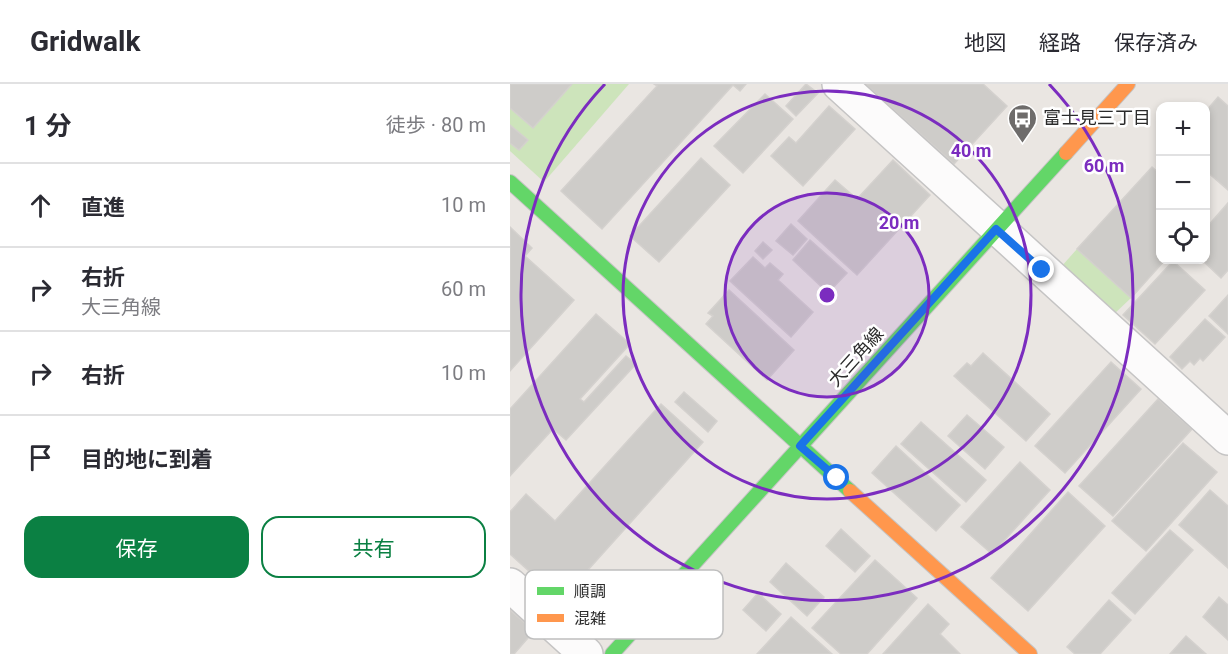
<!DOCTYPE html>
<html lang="ja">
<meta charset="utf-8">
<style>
:root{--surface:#fff;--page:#f7f7f7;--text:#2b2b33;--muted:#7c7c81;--line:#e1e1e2;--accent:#0b8043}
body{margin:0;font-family:Roboto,"Noto Sans JP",sans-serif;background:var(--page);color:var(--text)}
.controls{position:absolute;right:18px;top:18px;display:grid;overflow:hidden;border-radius:12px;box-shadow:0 3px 9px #0003}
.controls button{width:54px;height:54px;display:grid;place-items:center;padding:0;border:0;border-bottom:2px solid var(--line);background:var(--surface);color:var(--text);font:30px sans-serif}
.stop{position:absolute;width:18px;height:18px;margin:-14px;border:4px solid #1a73e8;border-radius:50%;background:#fff}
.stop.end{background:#1a73e8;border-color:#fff;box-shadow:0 2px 6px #0008}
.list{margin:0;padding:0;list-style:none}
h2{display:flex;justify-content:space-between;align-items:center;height:78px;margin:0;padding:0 24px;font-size:26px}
h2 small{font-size:20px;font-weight:400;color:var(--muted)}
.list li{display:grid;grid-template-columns:39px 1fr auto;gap:18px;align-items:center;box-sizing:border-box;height:84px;padding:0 24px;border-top:2px solid var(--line)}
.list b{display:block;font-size:22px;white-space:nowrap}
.list p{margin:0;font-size:20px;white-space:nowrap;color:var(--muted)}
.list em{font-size:20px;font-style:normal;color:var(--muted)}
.actions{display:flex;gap:12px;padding:18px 24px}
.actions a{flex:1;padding:14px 0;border:2px solid var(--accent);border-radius:18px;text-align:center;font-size:21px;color:var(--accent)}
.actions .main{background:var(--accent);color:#fff}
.icon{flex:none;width:33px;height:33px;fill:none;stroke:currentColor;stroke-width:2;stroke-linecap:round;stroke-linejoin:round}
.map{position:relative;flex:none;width:718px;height:570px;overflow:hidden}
header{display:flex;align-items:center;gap:36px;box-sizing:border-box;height:84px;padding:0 30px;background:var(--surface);border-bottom:2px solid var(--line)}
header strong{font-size:28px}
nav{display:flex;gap:33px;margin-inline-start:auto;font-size:21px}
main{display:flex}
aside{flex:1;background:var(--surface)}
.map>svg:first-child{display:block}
.green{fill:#cde4bb}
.building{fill:#ceccc9;stroke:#d4d1ce;stroke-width:1.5}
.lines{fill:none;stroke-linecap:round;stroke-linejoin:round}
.street-casing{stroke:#c5c4c4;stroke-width:36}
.fast-casing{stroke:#c5c4c4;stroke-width:16}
.slow-casing{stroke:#c5c4c4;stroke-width:16}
.street{stroke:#fcfbfb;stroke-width:33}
.fast{stroke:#63d668;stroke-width:14}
.slow{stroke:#ff974d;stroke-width:14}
.route{stroke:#1a73e8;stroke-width:8}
.ring{fill:none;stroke:#7b2cbf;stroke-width:3}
.labels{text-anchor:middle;stroke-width:5;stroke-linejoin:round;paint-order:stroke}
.poi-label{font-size:18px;fill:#2b2b2b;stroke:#fff;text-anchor:start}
.street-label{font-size:18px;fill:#2b2b2b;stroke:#fff}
.key{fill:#fff;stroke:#bfbfbf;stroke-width:1.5}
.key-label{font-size:16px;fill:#2b2b2b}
.centre{fill:#7b2cbf;stroke:#fff;stroke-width:3}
.ring-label{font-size:18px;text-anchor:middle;font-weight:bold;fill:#7b2cbf;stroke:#fff;stroke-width:5;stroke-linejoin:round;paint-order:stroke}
</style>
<header>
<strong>Gridwalk</strong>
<nav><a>地図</a><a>経路</a><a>保存済み</a></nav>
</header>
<main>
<aside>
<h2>1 分<small>徒歩 · 80 m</small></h2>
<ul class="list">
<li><svg class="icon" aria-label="ahead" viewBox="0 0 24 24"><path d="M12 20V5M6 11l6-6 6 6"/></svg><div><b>直進</b></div><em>10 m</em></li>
<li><svg class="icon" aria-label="right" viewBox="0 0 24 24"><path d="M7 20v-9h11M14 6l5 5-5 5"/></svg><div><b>右折</b><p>大三角線</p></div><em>60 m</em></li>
<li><svg class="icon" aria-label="right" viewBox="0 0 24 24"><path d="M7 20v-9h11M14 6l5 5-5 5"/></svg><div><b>右折</b></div><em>10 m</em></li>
<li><svg class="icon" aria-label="arrive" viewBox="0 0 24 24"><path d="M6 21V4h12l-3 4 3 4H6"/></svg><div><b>目的地に到着</b></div></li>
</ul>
<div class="actions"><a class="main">保存</a><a>共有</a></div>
</aside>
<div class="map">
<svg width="718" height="570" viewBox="0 0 718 570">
<rect width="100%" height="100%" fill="#eae6e2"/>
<!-- green -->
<g class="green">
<polygon points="62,0 119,0 34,98 0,67 0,24"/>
<polygon points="567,165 621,214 603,231 551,183"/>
</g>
<!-- building -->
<g class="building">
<polygon points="0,0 62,0 23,44 0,24"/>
<polygon points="144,0 236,0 230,7 223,1 92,145 51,107 147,2"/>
<polygon points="296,0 308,9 286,32 276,22"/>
<polygon points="355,0 473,0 497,22 444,80"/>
<polygon points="255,10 283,35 233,89 204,62"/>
<polygon points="708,13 718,22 718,106 696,87 696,27"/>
<polygon points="319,22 345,45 293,102 261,72 279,53 286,59"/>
<polygon points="0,41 18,56 9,66 0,59"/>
<polygon points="191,74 220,101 149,178 120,152"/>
<polygon points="383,76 420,111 347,191 288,137 325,96 347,115"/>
<polygon points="642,83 650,90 650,176 655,176 621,214 567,165"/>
<polygon points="718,119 718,186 711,194 692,176 696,176 696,144"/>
<polygon points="281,140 297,155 283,171 266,157"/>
<polygon points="0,143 22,164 15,172 64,216 0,287"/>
<polygon points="300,156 337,189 318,209 283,176"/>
<polygon points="253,158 262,166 253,175 245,167"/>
<polygon points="243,173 255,184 260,179 273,190 268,196 303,228 281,253 220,197"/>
<polygon points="663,177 695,206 645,260 613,231"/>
<polygon points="219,206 284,266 257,296 196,240 203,232 198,229"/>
<polygon points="718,211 718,250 699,232"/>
<polygon points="86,230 120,260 70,315 74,318 116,272 126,280 56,356 43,345 0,392 0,325"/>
<polygon points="695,235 715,253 693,277 690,274 684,281 680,277 672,285 660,273"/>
<polygon points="473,269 540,330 516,357 444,292 457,279 461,282"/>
<polygon points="601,278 631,305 555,389 525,362"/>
<polygon points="174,308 207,337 198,348 165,318"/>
<polygon points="648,315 682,345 603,432 569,402"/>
<polygon points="151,320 193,358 51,516 0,470 0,428 16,410 45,437"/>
<polygon points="457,331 494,363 475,385 438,352"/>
<polygon points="411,338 476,396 456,418 391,360"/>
<polygon points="673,359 707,388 636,467 602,437"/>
<polygon points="386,362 450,421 426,447 362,389"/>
<polygon points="510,378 540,406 482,470 451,443"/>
<polygon points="700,406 718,422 718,484 669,441"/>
<polygon points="558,408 595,442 518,527 481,494"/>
<polygon points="331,445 360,472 345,488 316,462"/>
<polygon points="660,446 683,466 625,530 602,509"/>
<polygon points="365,476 407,514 357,570 331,570 302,544"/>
<polygon points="276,479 314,513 297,532 260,498"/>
<polygon points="248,509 271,530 256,547 233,526"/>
<polygon points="709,513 718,521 718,556 693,533"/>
<polygon points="599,516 621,536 590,570 565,570 557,563"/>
<polygon points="418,520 439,540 430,550 450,570 373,570"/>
<polygon points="0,526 24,547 4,570 0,570"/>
<polygon points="281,533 322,570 247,570"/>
<polygon points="676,552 696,570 660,570"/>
</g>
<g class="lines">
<defs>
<g id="street">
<polyline points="329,0 718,354"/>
<polyline points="0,501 76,570"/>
</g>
<g id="fast">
<polyline points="0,98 340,407"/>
<polyline points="102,570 556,69"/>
</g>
<g id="slow">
<polyline points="556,69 618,0"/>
<polyline points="340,407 520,570"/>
</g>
</defs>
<!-- street casing -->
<use href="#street" class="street-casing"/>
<!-- fast casing -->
<use href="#fast" class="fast-casing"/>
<!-- slow casing -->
<use href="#slow" class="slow-casing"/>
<!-- street -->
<use href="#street" class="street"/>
<!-- fast -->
<use href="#fast" class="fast"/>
<!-- slow -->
<use href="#slow" class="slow"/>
</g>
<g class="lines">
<!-- route -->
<polyline class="route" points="327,394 290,362 486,145 532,186"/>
</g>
<!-- distance rings -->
<circle cx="317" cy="211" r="102" fill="#7b2cbf" fill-opacity=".12"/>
<g class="ring">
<circle cx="317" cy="211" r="102"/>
<circle cx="317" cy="211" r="204"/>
<path d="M539 0A306 306 0 1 1 95 0"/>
</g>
<!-- icons -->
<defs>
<symbol id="bus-pin" viewBox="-11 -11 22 30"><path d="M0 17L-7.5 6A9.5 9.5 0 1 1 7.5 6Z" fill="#6e6c6b" stroke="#fff"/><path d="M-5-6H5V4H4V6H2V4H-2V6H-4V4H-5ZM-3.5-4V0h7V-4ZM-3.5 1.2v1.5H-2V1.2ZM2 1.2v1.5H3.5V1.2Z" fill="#fff"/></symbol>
</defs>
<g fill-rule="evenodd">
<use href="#bus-pin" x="496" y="18" width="33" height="45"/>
</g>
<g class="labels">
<!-- poi labels -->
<g class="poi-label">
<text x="533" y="40">富士見三丁目</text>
</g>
<!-- street labels -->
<g class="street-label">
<text transform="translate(346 273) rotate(-48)" y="6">大三角線</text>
</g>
</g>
<!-- legend -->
<rect x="15" y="486" width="198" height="69" rx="9" class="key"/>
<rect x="27" y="503" width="27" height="8" fill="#63d668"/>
<rect x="27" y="530" width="27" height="8" fill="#ff974d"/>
<g class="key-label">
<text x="64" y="513">順調</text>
<text x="64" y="540">混雑</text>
</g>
<circle cx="317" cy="211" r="9" class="centre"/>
<g class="ring-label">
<text x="461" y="73">40 m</text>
<text x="594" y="88">60 m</text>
<text x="389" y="145">20 m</text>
</g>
</svg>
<div class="controls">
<button>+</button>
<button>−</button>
<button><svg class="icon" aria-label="locate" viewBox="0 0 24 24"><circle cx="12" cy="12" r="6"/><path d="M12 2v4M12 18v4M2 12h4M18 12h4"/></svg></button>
</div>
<div class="stop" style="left:327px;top:394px"></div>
<div class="stop end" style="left:532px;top:186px"></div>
</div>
</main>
